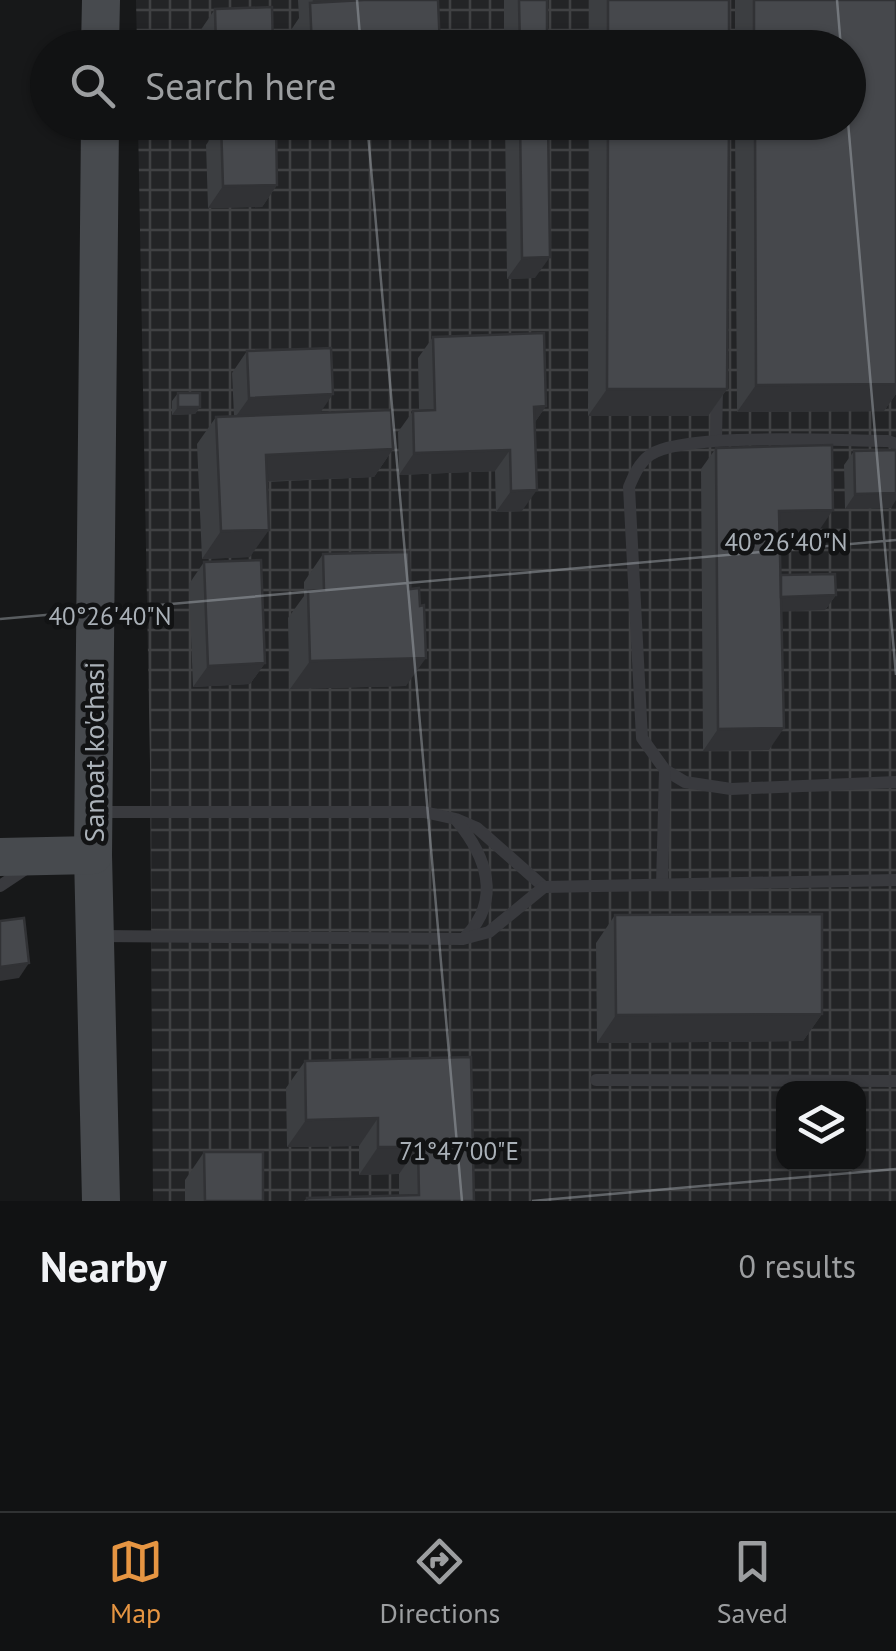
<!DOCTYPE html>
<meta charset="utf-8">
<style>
:root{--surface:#111213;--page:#1a1b1c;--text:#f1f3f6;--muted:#9c9ea0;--line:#303233;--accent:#e69542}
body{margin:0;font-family:"PT Sans",sans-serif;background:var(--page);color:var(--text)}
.controls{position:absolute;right:30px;bottom:30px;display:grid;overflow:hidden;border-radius:20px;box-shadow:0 2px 8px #0004}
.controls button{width:90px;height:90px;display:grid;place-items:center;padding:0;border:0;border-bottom:2px solid var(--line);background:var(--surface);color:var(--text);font:50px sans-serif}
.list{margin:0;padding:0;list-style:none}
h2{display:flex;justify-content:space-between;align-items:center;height:130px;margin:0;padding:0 40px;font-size:42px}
h2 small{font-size:32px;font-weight:400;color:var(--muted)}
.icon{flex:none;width:55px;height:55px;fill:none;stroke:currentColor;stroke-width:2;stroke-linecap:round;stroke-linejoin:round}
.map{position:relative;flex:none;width:896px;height:1201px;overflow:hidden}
.search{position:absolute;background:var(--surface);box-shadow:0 2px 8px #0004;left:30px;right:30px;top:30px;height:110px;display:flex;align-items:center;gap:25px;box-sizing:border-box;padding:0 35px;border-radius:55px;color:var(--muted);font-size:38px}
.sheet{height:310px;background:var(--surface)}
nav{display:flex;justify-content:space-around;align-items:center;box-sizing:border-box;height:140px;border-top:2px solid var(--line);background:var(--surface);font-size:28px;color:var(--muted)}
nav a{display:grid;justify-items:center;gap:5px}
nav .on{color:var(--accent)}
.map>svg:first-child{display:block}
.industrial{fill:url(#industrial-grid);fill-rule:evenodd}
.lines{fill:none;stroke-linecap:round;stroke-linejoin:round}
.lane{stroke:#393a3e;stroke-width:12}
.secondary{stroke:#474a4e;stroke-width:38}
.wall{fill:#3c3e41}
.shaded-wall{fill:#313235}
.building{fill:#46484c;stroke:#313235;stroke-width:2.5}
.ticks{fill:none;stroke:#aab1b8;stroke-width:2.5;stroke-opacity:0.45}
.labels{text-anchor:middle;stroke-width:9;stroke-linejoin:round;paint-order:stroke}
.street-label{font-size:28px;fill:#aab1b8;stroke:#121314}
.ticks-label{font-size:25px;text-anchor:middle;fill:#aab1b8;stroke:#121314;stroke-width:9;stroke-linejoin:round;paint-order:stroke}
</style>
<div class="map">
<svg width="896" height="1201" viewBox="0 0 896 1201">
<defs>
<pattern id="industrial-grid" width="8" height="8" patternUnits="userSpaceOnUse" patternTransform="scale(2.5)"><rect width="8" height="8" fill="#232426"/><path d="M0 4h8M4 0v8" fill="none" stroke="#404143"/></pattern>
</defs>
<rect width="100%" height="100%" fill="#171819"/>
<!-- industrial -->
<path class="industrial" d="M 136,0 L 896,0 L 896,1201 L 153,1201 L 150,762 L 138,123 L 848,122 L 848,48 L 137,47 ZM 784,1088 L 858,1088 L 858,1164 L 784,1164 Z"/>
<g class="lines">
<!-- lane -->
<g class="lane">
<polyline points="716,441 717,389"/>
<polyline points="665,770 685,782 731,789 896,782"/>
<polyline points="96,812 424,812 456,819 477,828 544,887"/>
<path d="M 457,821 C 486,856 502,899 466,936"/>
<path d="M 662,885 L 665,770 L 642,738 L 629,487 C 634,475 639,463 650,455 C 683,432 840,441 888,441 L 896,444"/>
<polyline points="0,886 27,868"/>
<polyline points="98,936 463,939 489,932 544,887 896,880"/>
<polyline points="596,1080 896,1081"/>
</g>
<!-- secondary -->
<g class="secondary">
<polyline points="100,48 101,0"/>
<polyline points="100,122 93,855 101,1201"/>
<polyline points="0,857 93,855"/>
</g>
</g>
<!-- wall -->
<g class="wall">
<polygon points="298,0 438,0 440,48 291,48 291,30 299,18"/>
<rect x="504" y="0" width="43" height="48"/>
<rect x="589" y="0" width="140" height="48"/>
<polygon points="735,0 896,0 896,394 884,411 737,412 735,122 848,122 848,48 735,48"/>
<polygon points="215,9 273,48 200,48 200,31"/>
<polygon points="505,122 548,122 535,278 507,279"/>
<polygon points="589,122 729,122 727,389 708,416 588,416"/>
<polygon points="221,123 277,185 262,207 208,208 206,145"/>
<polygon points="433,337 546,406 535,422 522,511 496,512 495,471 399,475 398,432 413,411 419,410 418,358"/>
<polygon points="247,351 320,413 393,449 374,477 267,482 250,557 202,559 197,444 216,417 234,416 232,373"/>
<polygon points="178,393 200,407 195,414 172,415 172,401"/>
<polygon points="716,448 818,532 780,532 781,575 836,595 825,610 782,611 769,750 703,751 701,469"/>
<polygon points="854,451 891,508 845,509 844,465"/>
<polygon points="323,554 410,589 420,606 406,686 290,689 288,618 304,596 304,582"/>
<polygon points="204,562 265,663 250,684 193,687 189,584"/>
<polygon points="615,915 822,1014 803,1041 597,1043 596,943"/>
<polygon points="471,1057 474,1201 304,1201 307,1198 399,1196 399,1174 359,1175 359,1146 287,1147 286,1088 305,1061"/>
<polygon points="204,1152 263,1201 185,1201 185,1180"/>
</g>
<!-- shaded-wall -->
<g class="shaded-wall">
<polygon points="277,185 262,207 208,208 223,186"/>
<polygon points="550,257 535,278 507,279 522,258"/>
<polygon points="896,384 896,394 884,411 737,412 756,385"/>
<polygon points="607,389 727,389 708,416 588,416"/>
<polygon points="333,394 318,416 234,419 249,398"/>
<polygon points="546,406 531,428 534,407"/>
<polygon points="178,407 200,407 195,414 172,415"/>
<polygon points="393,449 374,477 246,482 266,455"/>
<polygon points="510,450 495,471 399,475 414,453"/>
<polygon points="537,490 522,511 496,512 511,491"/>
<polygon points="896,493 896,500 891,508 845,509 855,494"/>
<polygon points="833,510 818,532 764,533 779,511"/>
<polygon points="269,530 250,557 202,559 221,531"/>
<polygon points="836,595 825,610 766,612 776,597"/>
<polygon points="426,658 406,686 290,689 310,661"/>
<polygon points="265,663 250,684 193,687 208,666"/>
<polygon points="784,728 769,750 703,751 718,729"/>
<polygon points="29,963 19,978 0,981 0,967"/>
<polygon points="822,1014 803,1041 597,1043 616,1015"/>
<polygon points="378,1118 359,1146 287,1147 306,1120"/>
<polygon points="378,1147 418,1147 399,1174 359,1175"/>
</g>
<!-- building -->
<g class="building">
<polygon points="314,0 364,0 314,2"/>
<polygon points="364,0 438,0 440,48 312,48 310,3"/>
<polygon points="519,0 547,0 547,48 520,48"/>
<rect x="608" y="0" width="121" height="48"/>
<polygon points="754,0 896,0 896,384 756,385 755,122 848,122 848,48 754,48"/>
<polygon points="272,7 273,48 216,48 215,9"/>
<polygon points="276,122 277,185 223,186 221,123"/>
<polygon points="520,122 548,122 550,257 522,258"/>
<polygon points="608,122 729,122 727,389 607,389"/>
<polygon points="544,333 546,406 534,407 537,490 511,491 510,450 414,453 413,411 435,410 433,337"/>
<polygon points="331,348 333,394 249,398 247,351"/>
<rect x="178" y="393" width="22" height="14"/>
<polygon points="391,410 393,449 266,455 269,530 221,531 216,417"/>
<polygon points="832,445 833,510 779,511 784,728 718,729 716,448"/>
<polygon points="896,450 896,493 855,494 854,451"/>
<polygon points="409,552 410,589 419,588 420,606 424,605 426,658 310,661 308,591 324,590 323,554"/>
<polygon points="261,560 265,663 208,666 204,562"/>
<polygon points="835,574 836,595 781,597 781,575"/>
<polygon points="822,914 822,1014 616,1015 615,915"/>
<polygon points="24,918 29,963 0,967 0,921"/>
<polygon points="471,1057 474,1201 307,1201 307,1198 419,1195 418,1147 378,1147 378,1118 306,1120 305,1061"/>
<polygon points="204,1152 263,1152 263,1201 205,1201"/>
</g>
<!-- ticks -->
<path class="ticks" d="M 357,0 L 361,48M 837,0 L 841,48M 367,122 L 462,1201M 848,122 L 896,675M 0,619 L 896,540M 532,1201 L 896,1169"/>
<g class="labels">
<!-- street labels -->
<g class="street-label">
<text transform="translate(94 752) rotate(-90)" y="10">Sanoat ko'chasi</text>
</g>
</g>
<g class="ticks-label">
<text x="786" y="551">40°26'40"N</text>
<text x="110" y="625">40°26'40"N</text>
<text x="459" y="1160">71°47'00"E</text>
</g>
</svg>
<div class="controls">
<button><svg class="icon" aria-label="layers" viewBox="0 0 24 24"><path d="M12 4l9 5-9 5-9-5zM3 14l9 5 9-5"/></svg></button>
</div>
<div class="search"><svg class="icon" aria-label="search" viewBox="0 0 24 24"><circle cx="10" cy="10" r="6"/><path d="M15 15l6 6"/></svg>Search here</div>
</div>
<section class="sheet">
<h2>Nearby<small>0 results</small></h2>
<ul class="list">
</ul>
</section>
<nav>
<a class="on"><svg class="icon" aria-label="map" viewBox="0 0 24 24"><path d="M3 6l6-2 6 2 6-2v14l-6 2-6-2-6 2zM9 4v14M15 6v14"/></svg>Map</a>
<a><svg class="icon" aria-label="directions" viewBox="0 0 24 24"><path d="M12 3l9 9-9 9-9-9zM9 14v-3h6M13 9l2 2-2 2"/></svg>Directions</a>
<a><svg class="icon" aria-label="saved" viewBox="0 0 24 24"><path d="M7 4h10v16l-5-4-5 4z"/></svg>Saved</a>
</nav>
